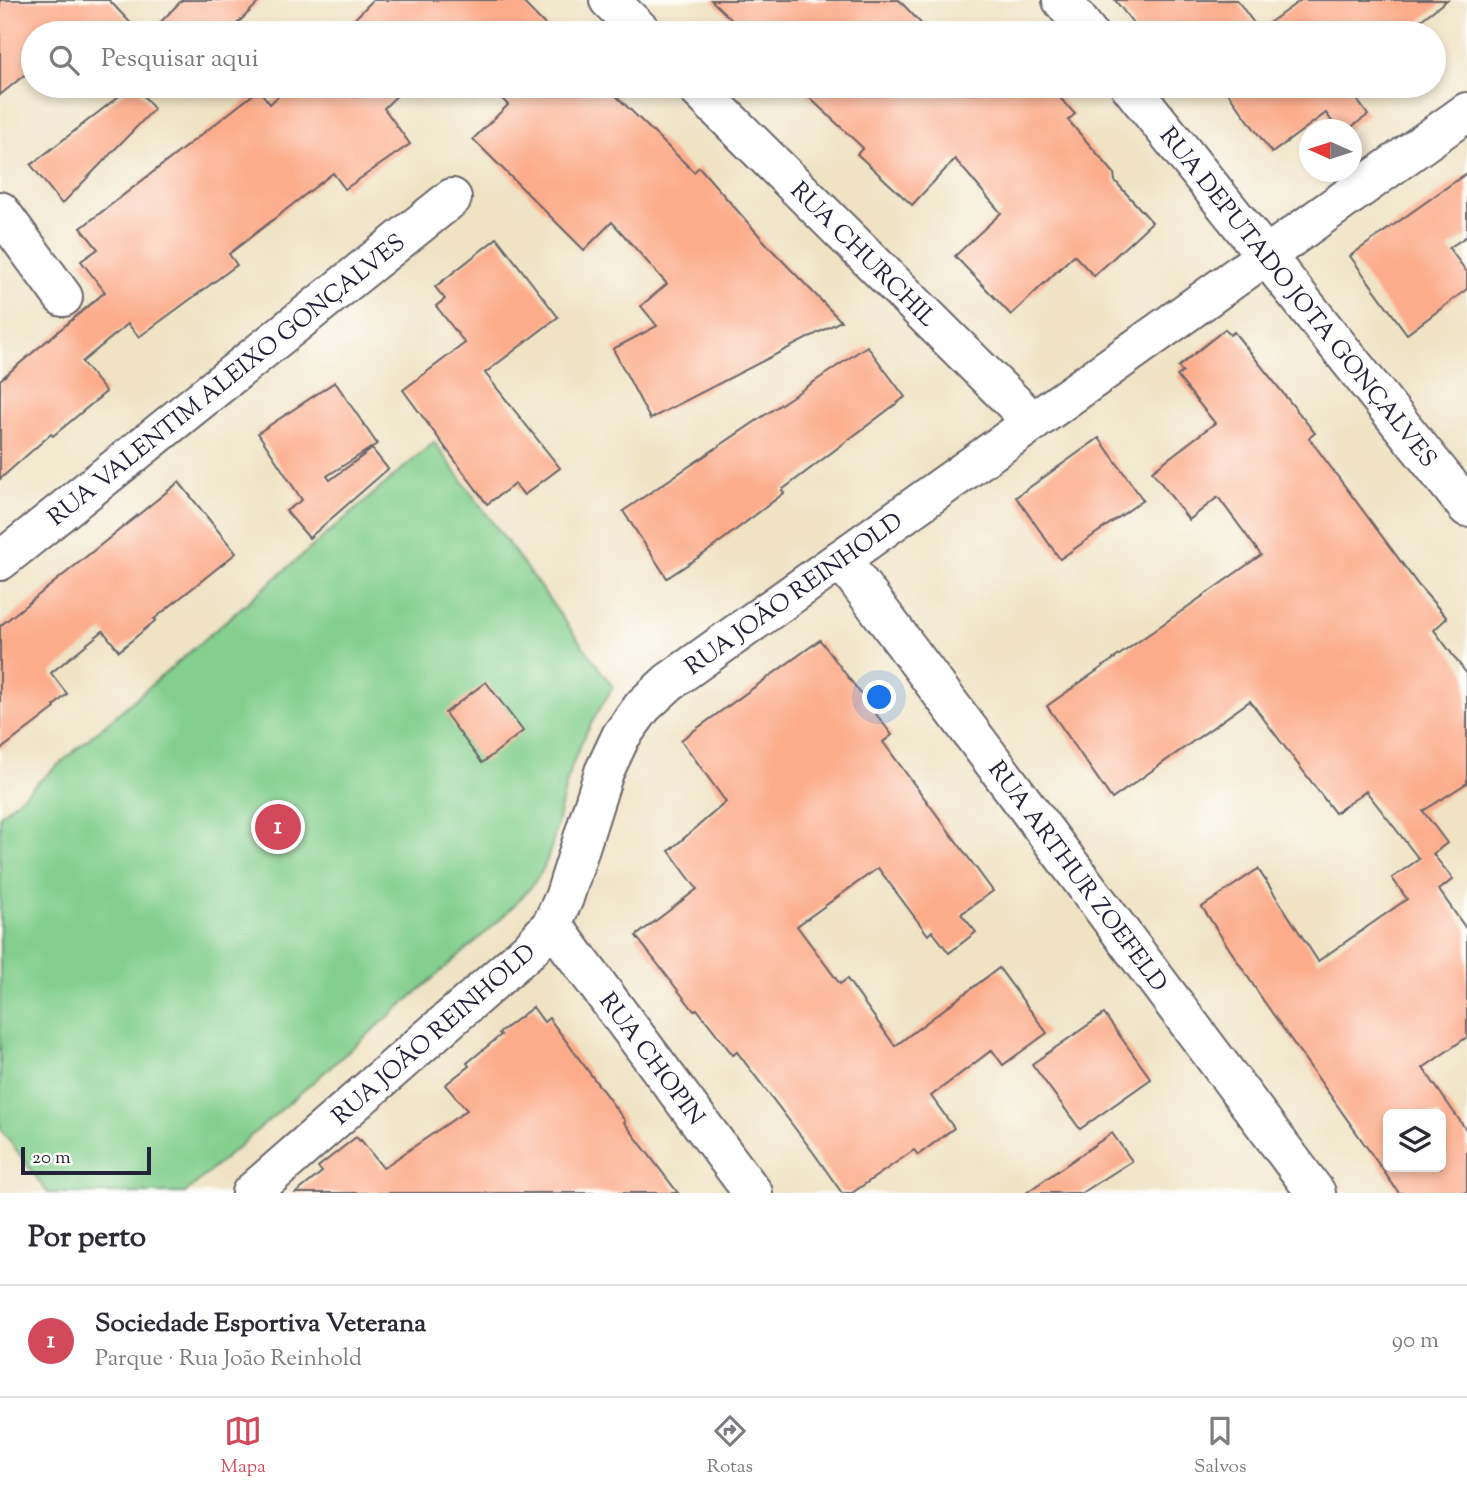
<!DOCTYPE html>
<html lang="pt">
<meta charset="utf-8">
<style>
:root{--surface:#fff;--page:#f2f2f3;--text:#2b2b33;--muted:#7c7c81;--line:#e1e1e2;--accent:#d1495b}
body{margin:0;font-family:"Sorts Mill Goudy",serif;background:var(--page);color:var(--text)}
.controls{position:absolute;right:21px;bottom:21px;display:grid;overflow:hidden;border-radius:10px;box-shadow:0 4px 10px #0003}
.controls button{width:63px;height:63px;display:grid;place-items:center;padding:0;border:0;border-bottom:2px solid var(--line);background:var(--surface);color:var(--text);font:35px sans-serif}
.compass{position:absolute;left:1299px;top:119px;width:63px;height:63px;border-radius:50%;background:var(--surface);box-shadow:0 4px 10px #0003;rotate:273deg}
.scale{position:absolute;left:21px;bottom:18px;width:130px;box-sizing:border-box;padding-left:7px;border:4px solid #22223b;border-top:0;font-size:19px;line-height:24px;white-space:nowrap;color:#22223b;-webkit-text-stroke:5px #fdfcf7;paint-order:stroke}
.you{position:absolute;left:880px;top:698px;width:24px;height:24px;margin:-18px;border:5px solid #fff;border-radius:50%;background:#1a73e8;box-shadow:0 0 0 10px #1a73e833}
.badge{display:grid;place-items:center;width:46px;height:46px;border-radius:50%;background:var(--accent);color:#fff;font-size:23px;font-weight:700}
.pin{position:absolute;translate:-50% -50%;border:4px solid #fff;box-shadow:0 2px 7px #0006}
.list{margin:0;padding:0;list-style:none}
h2{display:flex;justify-content:space-between;align-items:center;height:91px;margin:0;padding:0 28px;font-size:30px}
h2 small{font-size:23px;font-weight:400;color:var(--muted)}
.list li{display:grid;grid-template-columns:46px 1fr auto;gap:21px;align-items:center;box-sizing:border-box;height:112px;padding:0 28px;border-top:2px solid var(--line)}
.list b{display:block;font-size:26px;white-space:nowrap}
.list p{margin:0;font-size:23px;white-space:nowrap;color:var(--muted)}
.list em{font-size:23px;font-style:normal;color:var(--muted)}
.icon{flex:none;width:38px;height:38px;fill:none;stroke:currentColor;stroke-width:2;stroke-linecap:round;stroke-linejoin:round}
.map{position:relative;flex:none;width:1467px;height:1193px;overflow:hidden}
.search{position:absolute;background:var(--surface);box-shadow:0 4px 10px #0003;left:21px;right:21px;top:21px;height:77px;display:flex;align-items:center;gap:18px;box-sizing:border-box;padding:0 24px;border-radius:38px;color:var(--muted);font-size:26px}
.sheet{height:203px;background:var(--surface)}
nav{display:flex;justify-content:space-around;align-items:center;box-sizing:border-box;height:98px;border-top:2px solid var(--line);background:var(--surface);font-size:19px;color:var(--muted)}
nav a{display:grid;justify-items:center;gap:4px}
nav .on{color:var(--accent)}
.map>svg:first-child{display:block}
.green{fill:#83cf8d;stroke:#527864;stroke-width:2}
.building{fill:#fcac8b;fill-rule:evenodd}
.lines{fill:none;stroke-linecap:round;stroke-linejoin:round}
.minor-casing{stroke:#6a666b;stroke-width:42}
.minor{stroke:#fff;stroke-width:38}
.labels{text-anchor:middle;stroke-width:5;stroke-linejoin:round;paint-order:stroke}
.street-label{font-size:24px;fill:#22223b;stroke:#fdfcf7}
</style>
<div class="map">
<svg width="1467" height="1193" viewBox="0 0 1467 1193">
<rect width="100%" height="100%" fill="#fdfcf7"/>
<filter id="ink" filterUnits="userSpaceOnUse"><feTurbulence type="fractalNoise" baseFrequency=".0143" numOctaves="2"/><feDisplacementMap in="SourceGraphic" scale="14" xChannelSelector="R" yChannelSelector="G"/><feConvolveMatrix kernelMatrix="1 2 1 2 8 2 1 2 1" color-interpolation-filters="sRGB"/></filter>
<filter id="wash" filterUnits="userSpaceOnUse"><feTurbulence type="fractalNoise" baseFrequency=".00686" numOctaves="4" result="noise"/><feDisplacementMap in="SourceGraphic" scale="28" xChannelSelector="R" yChannelSelector="G"/><feGaussianBlur stdDeviation="1.57" result="paint"/><feColorMatrix in="noise" values="0 0 0 0 0 0 0 0 0 0 0 0 0 0 0 0 0 1.4 0 .05"/><feComposite in="paint" operator="in"/></filter>
<g filter="url(#wash)">
<rect width="100%" height="100%" fill="#efe3c4"/>
<!-- green -->
<path class="green" d="M 434,442 L 613,687 C 595,715 577,746 568,778 C 559,807 556,844 542,871 C 531,890 508,911 492,927 L 185,1193 L 48,1193 L 0,1128 L 0,815 Z"/>
<g id="blocks">
<!-- building -->
<g class="building">
<polygon points="0,0 109,0 140,33 33,33 33,68 0,95"/>
<polygon points="182,0 261,0 228,33 150,33"/>
<polygon points="373,0 521,0 553,33 341,33"/>
<polygon points="711,0 899,0 930,33 741,33 736,28 738,26"/>
<polygon points="1115,0 1237,0 1259,30 1301,0 1447,0 1404,33 1133,33 1133,23"/>
<polygon points="132,86 136,86 154,109 62,204 31,165"/>
<polygon points="289,86 407,86 384,108 410,144 345,189 333,173 229,254 237,265 139,337 128,324 82,362 106,392 53,436 51,434 0,479 0,380 105,292 81,261 98,249 81,228 259,90 270,104"/>
<polygon points="490,86 606,86 694,172 699,167 771,249 841,321 650,419 613,349 657,326 641,306 667,284 612,222 584,250 473,139 508,105"/>
<polygon points="797,86 1049,86 1075,114 1068,120 1114,173 1115,181 1152,222 1094,276 1074,255 1011,315 955,256 1001,213 955,159 912,205 857,154 863,148"/>
<polygon points="1223,86 1347,86 1368,115 1347,130 1338,130 1326,113 1272,153"/>
<polygon points="1467,173 1467,236 1449,248 1467,272 1467,289 1407,334 1350,256"/>
<polygon points="497,238 558,317 485,373 560,468 524,495 515,484 487,504 403,390 465,343 436,306 445,299 435,287"/>
<path d="M 1225,329 L 1230,335 L 1234,332 L 1315,433 L 1309,438 L 1419,586 L 1447,618 L 1434,630 L 1467,674 L 1467,783 L 1423,811 L 1447,843 L 1433,854 L 1453,879 L 1439,890 L 1467,930 L 1467,1037 L 1423,1068 L 1467,1131 L 1467,1193 L 1399,1193 L 1263,1000 L 1202,907 L 1258,869 L 1318,961 L 1407,899 L 1392,878 L 1419,859 L 1366,791 L 1335,813 L 1250,701 L 1112,799 L 1047,706 L 1261,555 L 1218,497 L 1189,520 L 1152,471 L 1215,423 L 1177,376 L 1183,372 L 1178,367 ZM 1388,1114 L 1441,1114 L 1441,1167 L 1388,1167 Z"/>
<polygon points="867,346 905,397 782,490 784,493 708,551 667,578 623,511"/>
<polygon points="335,382 377,444 327,476 330,480 372,449 388,469 309,538 286,511 302,500 258,433"/>
<polygon points="1099,438 1143,500 1060,559 1016,497"/>
<polygon points="179,482 236,553 154,619 156,620 119,651 103,631 51,673 67,694 54,706 55,708 0,750 0,626"/>
<polygon points="820,640 892,735 883,742 993,891 961,914 976,932 949,953 932,931 928,935 878,868 797,926 840,984 847,979 895,1046 999,968 1047,1033 1003,1065 992,1050 931,1096 954,1128 918,1155 914,1150 852,1193 842,1193 813,1152 737,1052 733,1055 697,1009 694,1011 636,936 697,889 669,851 726,802 681,740"/>
<polygon points="486,682 523,731 482,763 445,713"/>
<polygon points="533,1007 544,1022 549,1018 625,1121 624,1122 678,1193 296,1193 322,1172 318,1167 356,1137 360,1141 361,1140 383,1168 467,1110 445,1085 469,1066 467,1063 501,1035 499,1033"/>
<polygon points="1104,1014 1151,1079 1080,1129 1032,1064"/>
<polygon points="1112,1133 1132,1161 1082,1193 1026,1193"/>
</g>
</g>
</g>
<g filter="url(#ink)">
<use href="#blocks" fill-opacity="0" stroke="#6a666b" stroke-width="2"/>
<g class="lines">
<defs>
<g id="minor">
<polyline points="609,0 643,33"/>
<polyline points="1062,0 1088,33"/>
<path id="s1" d="M 695,86 L 1033,422"/>
<path id="s2" d="M 1130,86 L 1467,507"/>
<polyline points="0,211 63,297"/>
<path id="s3" d="M 841,559 L 1316,1193"/>
<path id="s4" d="M 0,561 L 452,198"/>
<path id="s5" d="M 552,924 L 753,1193"/>
<path id="s6" d="M 251,1193 L 529,950 L 552,924 L 564,898 L 604,772 L 621,736 L 643,706 L 669,682 L 1467,112"/>
</g>
</defs>
<!-- minor casing -->
<use href="#minor" class="minor-casing"/>
<!-- minor -->
<use href="#minor" class="minor"/>
</g>
</g>
<g class="labels">
<!-- street labels -->
<g class="street-label">
<text dy="8" stroke="none"><textPath href="#s1" startOffset="238">RUA CHURCHIL</textPath></text>
<text dy="8" stroke="none"><textPath href="#s2" startOffset="270">RUA DEPUTADO JOTA GONÇALVES</textPath></text>
<text dy="8" stroke="none"><textPath href="#s4" startOffset="290">RUA VALENTIM ALEIXO GONÇALVES</textPath></text>
<text dy="8" stroke="none"><textPath href="#s6" startOffset="830">RUA JOÃO REINHOLD</textPath></text>
<text dy="8" stroke="none"><textPath href="#s3" startOffset="396">RUA ARTHUR ZOEFELD</textPath></text>
<text dy="8" stroke="none"><textPath href="#s6" startOffset="242">RUA JOÃO REINHOLD</textPath></text>
<text dy="8" stroke="none"><textPath href="#s5" startOffset="168">RUA CHOPIN</textPath></text>
</g>
</g>
</svg>
<div class="controls">
<button><svg class="icon" aria-label="layers" viewBox="0 0 24 24"><path d="M12 4l9 5-9 5-9-5zM3 14l9 5 9-5"/></svg></button>
</div>
<svg class="compass" viewBox="-18 -18 36 36"><path d="M0-13l5 13h-10z" fill="#e53935"/><path d="M0 13l5-13h-10z" fill="#7c7c81"/></svg>
<div class="scale">20 m</div>
<div class="you"></div>
<div class="pin badge" style="left:278px;top:827px">1</div>
<div class="search"><svg class="icon" aria-label="search" viewBox="0 0 24 24"><circle cx="10" cy="10" r="6"/><path d="M15 15l6 6"/></svg>Pesquisar aqui</div>
</div>
<section class="sheet">
<h2>Por perto<small></small></h2>
<ul class="list">
<li><span class="badge">1</span><div><b>Sociedade Esportiva Veterana</b><p>Parque · Rua João Reinhold</p></div><em>90 m</em></li>
</ul>
</section>
<nav>
<a class="on"><svg class="icon" aria-label="map" viewBox="0 0 24 24"><path d="M3 6l6-2 6 2 6-2v14l-6 2-6-2-6 2zM9 4v14M15 6v14"/></svg>Mapa</a>
<a><svg class="icon" aria-label="directions" viewBox="0 0 24 24"><path d="M12 3l9 9-9 9-9-9zM9 14v-3h6M13 9l2 2-2 2"/></svg>Rotas</a>
<a><svg class="icon" aria-label="saved" viewBox="0 0 24 24"><path d="M7 4h10v16l-5-4-5 4z"/></svg>Salvos</a>
</nav>
